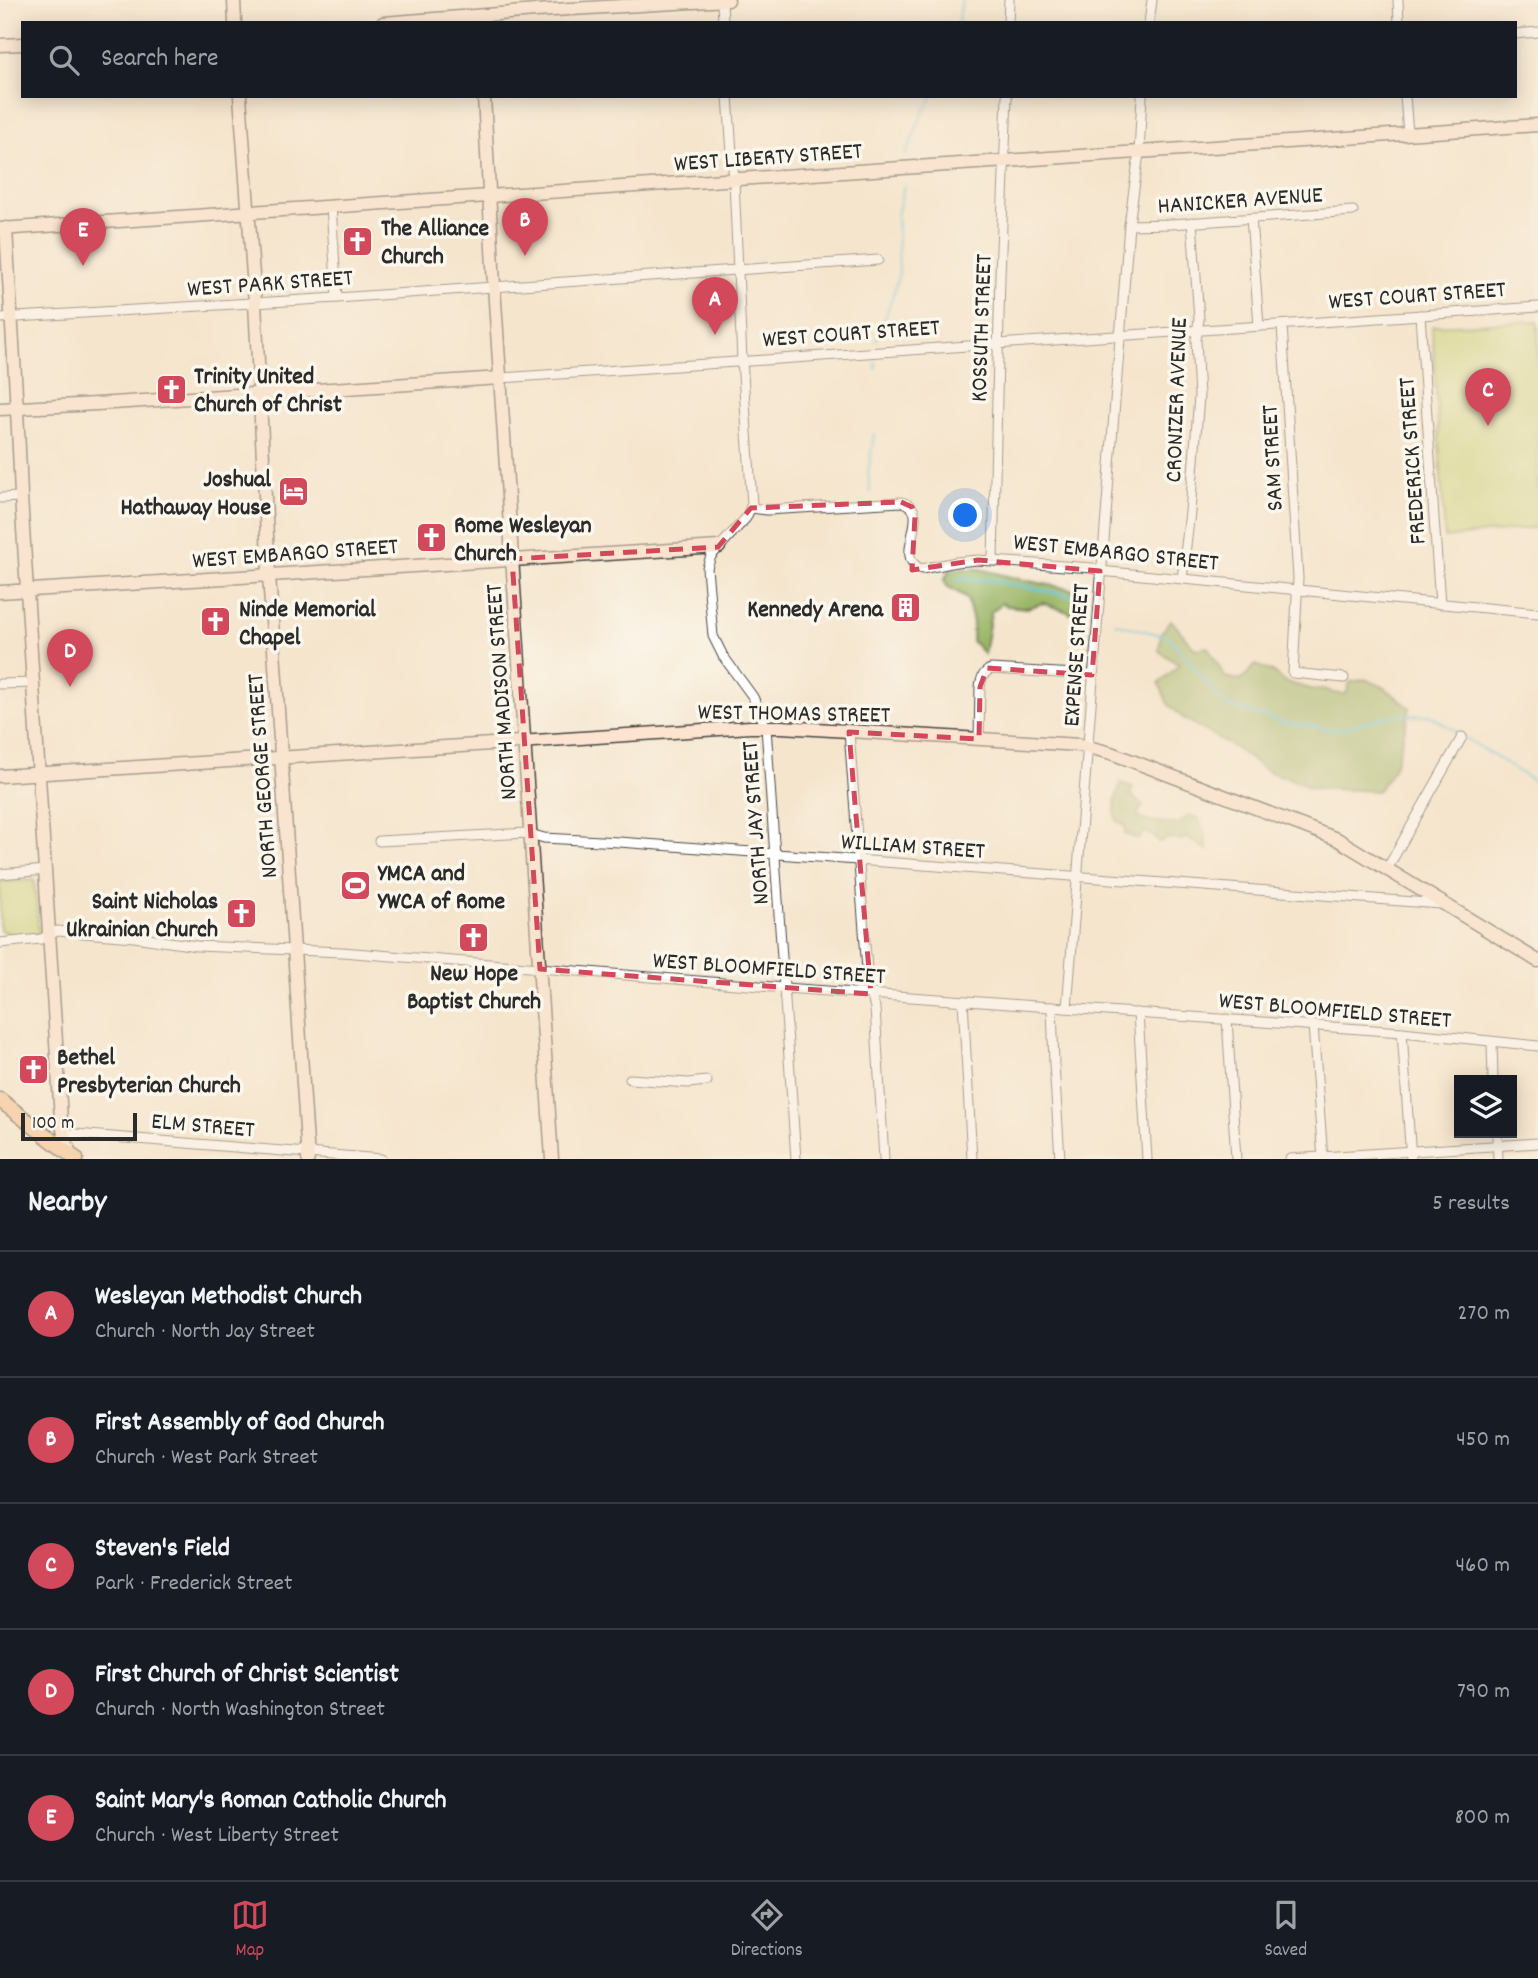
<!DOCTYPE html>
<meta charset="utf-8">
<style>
:root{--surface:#171b24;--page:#242831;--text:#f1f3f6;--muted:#9ea1a6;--line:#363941;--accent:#d1495b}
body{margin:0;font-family:Dekko,sans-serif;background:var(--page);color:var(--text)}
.controls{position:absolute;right:21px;bottom:21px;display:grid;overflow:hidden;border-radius:0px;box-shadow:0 4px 18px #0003}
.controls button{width:63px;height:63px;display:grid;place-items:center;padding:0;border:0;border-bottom:2px solid var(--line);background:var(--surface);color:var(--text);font:35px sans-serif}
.scale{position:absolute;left:21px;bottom:18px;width:116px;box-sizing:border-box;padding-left:7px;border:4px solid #2b2b2b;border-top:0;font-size:19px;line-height:24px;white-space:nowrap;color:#2b2b2b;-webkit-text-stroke:5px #fbf7ec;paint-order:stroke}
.you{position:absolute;left:966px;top:516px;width:24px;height:24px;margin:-18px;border:5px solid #fff;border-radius:50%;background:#1a73e8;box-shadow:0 0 0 10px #1a73e833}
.badge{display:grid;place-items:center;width:46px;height:46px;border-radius:50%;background:var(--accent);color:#fff;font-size:23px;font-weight:700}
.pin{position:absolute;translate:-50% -58px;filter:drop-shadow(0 2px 4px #0008)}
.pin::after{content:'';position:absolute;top:37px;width:24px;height:21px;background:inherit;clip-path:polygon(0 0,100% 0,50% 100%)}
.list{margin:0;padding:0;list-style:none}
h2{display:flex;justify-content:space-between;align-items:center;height:91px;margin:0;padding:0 28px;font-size:30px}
h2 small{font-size:23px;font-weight:400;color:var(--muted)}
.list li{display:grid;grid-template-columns:46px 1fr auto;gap:21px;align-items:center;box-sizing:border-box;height:126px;padding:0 28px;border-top:2px solid var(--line)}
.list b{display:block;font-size:26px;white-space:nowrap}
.list p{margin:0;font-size:23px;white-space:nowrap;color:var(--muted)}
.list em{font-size:23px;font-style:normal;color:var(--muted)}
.icon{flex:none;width:38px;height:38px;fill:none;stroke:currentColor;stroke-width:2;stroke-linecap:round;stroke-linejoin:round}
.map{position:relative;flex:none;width:1538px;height:1159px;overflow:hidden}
.search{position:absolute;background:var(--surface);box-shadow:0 4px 18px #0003;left:21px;right:21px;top:21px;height:77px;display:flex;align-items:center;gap:18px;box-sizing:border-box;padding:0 24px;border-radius:0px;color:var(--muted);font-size:26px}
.sheet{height:721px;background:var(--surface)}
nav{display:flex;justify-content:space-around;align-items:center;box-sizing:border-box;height:98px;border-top:2px solid var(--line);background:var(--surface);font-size:19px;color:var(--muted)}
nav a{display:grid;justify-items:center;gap:4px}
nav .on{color:var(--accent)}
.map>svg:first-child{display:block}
.green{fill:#c4d476;stroke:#788050;stroke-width:2}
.forest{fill:#9bb667;stroke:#637049;stroke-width:2}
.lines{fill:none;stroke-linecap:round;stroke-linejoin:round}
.stream{stroke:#5ac4d6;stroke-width:2.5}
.street-casing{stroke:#494743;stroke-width:11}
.secondary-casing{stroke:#494743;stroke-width:15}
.primary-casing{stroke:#494743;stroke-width:17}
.street{stroke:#fff;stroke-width:9}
.secondary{stroke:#fde4d0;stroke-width:12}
.primary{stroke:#f9bc8a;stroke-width:14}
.marked{fill:none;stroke:#d1495b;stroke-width:5;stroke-dasharray:14 9;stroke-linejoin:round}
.labels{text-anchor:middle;stroke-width:7;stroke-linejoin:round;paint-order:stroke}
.street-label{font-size:24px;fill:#2b2b2b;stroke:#fbf7ec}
.poi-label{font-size:24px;font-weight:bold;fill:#2b2b2b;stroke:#fbf7ec;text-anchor:start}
</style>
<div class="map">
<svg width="1538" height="1159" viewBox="0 0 1538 1159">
<rect width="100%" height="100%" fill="#fbf7ec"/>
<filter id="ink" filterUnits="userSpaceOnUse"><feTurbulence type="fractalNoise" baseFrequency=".0143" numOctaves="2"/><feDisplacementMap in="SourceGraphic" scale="14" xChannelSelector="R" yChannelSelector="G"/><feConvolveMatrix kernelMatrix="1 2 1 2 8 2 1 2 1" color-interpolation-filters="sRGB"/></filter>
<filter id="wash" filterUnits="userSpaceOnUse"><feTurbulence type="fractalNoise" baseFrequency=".00686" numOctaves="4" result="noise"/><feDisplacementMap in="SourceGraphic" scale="28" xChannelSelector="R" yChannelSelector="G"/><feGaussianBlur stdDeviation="1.57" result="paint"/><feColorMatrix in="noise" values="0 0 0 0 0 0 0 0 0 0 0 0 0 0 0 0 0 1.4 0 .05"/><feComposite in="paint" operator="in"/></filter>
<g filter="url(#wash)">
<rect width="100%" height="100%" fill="#f5e5cd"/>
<!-- green -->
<g class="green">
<polygon points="1538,321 1538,527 1445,538 1432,326"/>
<polygon points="34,880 39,934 18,937 0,930 0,882"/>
</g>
<!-- forest -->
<g class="forest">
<polygon points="950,569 980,569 1019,579 1085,592 1080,609 1083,622 1068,612 1043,603 1027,608 1007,606 1002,603 991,612 984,654 972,641 973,622 967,598 947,586 944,580"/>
<polygon points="1171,620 1195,649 1208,647 1225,677 1241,680 1256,665 1273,672 1285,682 1311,689 1325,689 1333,693 1346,694 1350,682 1365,679 1384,687 1410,708 1397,760 1390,775 1377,791 1311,788 1294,780 1267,771 1235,748 1183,718 1168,704 1159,683 1179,665 1159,651 1161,633"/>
<path d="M 1121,783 L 1133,787 L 1130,793 L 1136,800 L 1143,805 L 1137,815 L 1144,821 C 1156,820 1167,824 1178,824 L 1189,815 L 1198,818 L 1205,833 L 1207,850 L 1187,837 L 1182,840 L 1170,838 L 1159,842 L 1154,836 L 1144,832 L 1139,839 L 1125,834 L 1125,825 L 1117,821 C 1112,809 1116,795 1121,783 Z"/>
</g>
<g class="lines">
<!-- stream -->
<g class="stream">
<polyline points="958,23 962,0"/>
<polyline points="906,155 921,117 933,96"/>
<polyline points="877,340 893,295 899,273 897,215 904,186"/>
<polyline points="876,363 876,369"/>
<polyline points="870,492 868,473 874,434"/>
<polyline points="956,579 989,580 1082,598"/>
<polyline points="1115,623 1169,637 1226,705 1285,723 1338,730 1389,716 1430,715 1538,784"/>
</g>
</g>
</g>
<g filter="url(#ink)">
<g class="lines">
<defs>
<g id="street">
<polyline points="722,0 723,23"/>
<polyline points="1398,0 1399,23"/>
<polyline points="1008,23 1009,0"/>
<polyline points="1149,23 1152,0"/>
<polyline points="1515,34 1538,32"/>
<polyline points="728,96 734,181 742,360 752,504 746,518 711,556 707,568 713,636 723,656 753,697 766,727 796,1159"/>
<polyline points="1405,96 1408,134"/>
<polyline points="331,206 337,298"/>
<polyline points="1251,218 1259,326"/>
<polyline points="1129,225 1171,224 1353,211"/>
<polyline points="1420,315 1440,604"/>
<polyline points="0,318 337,298 878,260"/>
<polyline points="1282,325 1298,578 1293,673 1344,678"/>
<polyline points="501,378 1538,307"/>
<polyline points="0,498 21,497"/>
<path d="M 751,508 L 767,510 L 901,502 C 937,510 889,558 922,569 L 956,562 L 978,560 L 1093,568 L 1100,571 L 1538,613"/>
<polyline points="993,560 1000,276 1007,96"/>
<polyline points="1182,579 1190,512 1199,396 1196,340 1199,319 1192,222"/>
<polyline points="0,684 33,683"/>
<polyline points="849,732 868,983 875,1008 884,1159"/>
<path d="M 979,739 L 980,687 C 981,679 983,672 991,669 L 1092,675"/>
<polyline points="379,841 527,833 544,838 619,842 1441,904"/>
<polyline points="1387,869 1462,737"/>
<polyline points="0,874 46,870"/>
<polyline points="0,943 41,939 57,931 134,937 197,946 342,952 785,988 1402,1032 1538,1046"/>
<polyline points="963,1001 972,1159"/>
<polyline points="1052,1007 1054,1064 1060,1159"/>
<polyline points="1067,1008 1129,225 1139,153 1142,96"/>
<polyline points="1138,1013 1147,1159"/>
<polyline points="1227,1019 1236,1159"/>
<polyline points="1313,1025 1323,1159"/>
<polyline points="1402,1032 1411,1159"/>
<polyline points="1492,1042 1493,1080"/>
<polyline points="630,1079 688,1083 707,1081"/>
<polyline points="64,1133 381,1159"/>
<polyline points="1497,1133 1498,1159"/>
<polyline points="1290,1159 1538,1143"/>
</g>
<g id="secondary">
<polyline points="234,0 235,23"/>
<polyline points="383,23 536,11 728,0"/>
<polyline points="0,45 23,44"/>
<polyline points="240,96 255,303 269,575 308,1159"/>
<polyline points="484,96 494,286 552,1159"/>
<path d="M 6,228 C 11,318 18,407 21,497 L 61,1119 L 65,1140 L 71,1155"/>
<polyline points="0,229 1538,125"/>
<polyline points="0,409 97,404 501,378"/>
<polyline points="0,592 719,547"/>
<polyline points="0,776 750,727 782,727 1080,745 1111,753 1337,839 1538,961"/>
</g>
<polyline id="primary" points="0,1100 76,1159"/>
</defs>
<!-- street casing -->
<use href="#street" class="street-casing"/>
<!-- secondary casing -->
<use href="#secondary" class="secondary-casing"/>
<!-- primary casing -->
<use href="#primary" class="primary-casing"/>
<!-- street -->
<use href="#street" class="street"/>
<!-- secondary -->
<use href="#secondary" class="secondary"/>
<!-- primary -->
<use href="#primary" class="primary"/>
</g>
</g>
<!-- marked area -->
<path d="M0 0H1538V1159H0ZM 901,502 L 912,507 L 915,516 L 912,570 L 978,560 L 1100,571 L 1092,675 L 987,668 L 980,687 L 979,739 L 849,732 L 871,994 L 540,969 L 512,559 L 718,547 L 751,508 Z" fill="#f5e5cd" fill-opacity=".55" fill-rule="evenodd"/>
<path class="marked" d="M 901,502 L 912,507 L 915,516 L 912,570 L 978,560 L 1100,571 L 1092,675 L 987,668 L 980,687 L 979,739 L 849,732 L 871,994 L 540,969 L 512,559 L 718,547 L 751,508 Z"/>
<!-- icons -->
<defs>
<symbol id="church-square" viewBox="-11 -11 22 22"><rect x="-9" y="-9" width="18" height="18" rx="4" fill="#d1495b" stroke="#fbf7ec"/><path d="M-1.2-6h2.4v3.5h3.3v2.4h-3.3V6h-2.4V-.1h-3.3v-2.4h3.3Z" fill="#fff"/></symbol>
<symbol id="hotel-square" viewBox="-11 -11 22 22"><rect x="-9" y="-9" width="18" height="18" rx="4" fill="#d1495b" stroke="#fbf7ec"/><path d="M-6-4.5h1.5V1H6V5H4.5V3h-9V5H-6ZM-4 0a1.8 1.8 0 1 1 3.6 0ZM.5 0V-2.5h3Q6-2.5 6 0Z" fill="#fff"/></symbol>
<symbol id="building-square" viewBox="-11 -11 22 22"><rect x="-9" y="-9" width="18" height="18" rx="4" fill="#d1495b" stroke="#fbf7ec"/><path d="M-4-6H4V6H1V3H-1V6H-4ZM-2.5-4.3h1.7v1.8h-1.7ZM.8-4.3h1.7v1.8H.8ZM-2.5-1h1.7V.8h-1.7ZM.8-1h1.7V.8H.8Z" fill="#fff"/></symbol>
<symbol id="stadium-square" viewBox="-11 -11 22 22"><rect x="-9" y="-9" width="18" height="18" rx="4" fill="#d1495b" stroke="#fbf7ec"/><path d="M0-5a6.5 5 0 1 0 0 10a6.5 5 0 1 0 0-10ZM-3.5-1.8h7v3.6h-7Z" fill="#fff"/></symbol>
</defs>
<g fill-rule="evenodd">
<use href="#church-square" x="340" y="224" width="35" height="35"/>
<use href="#church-square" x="154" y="372" width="35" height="35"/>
<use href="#hotel-square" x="276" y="474" width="35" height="35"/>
<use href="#church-square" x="414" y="520" width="35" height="35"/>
<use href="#building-square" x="888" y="590" width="35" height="35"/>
<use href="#church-square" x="198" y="604" width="35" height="35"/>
<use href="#stadium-square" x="338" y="868" width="35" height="35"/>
<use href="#church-square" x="224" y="896" width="35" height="35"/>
<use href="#church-square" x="456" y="920" width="35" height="35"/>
<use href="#church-square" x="16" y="1052" width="35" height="35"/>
</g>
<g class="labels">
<!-- street labels -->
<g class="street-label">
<text transform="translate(768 156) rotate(-4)" y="8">WEST LIBERTY STREET</text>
<text transform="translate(1240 199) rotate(-4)" y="8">HANICKER AVENUE</text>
<text transform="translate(270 282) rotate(-4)" y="8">WEST PARK STREET</text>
<text transform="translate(1417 294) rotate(-4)" y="8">WEST COURT STREET</text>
<text transform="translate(980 328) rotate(-88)" y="8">KOSSUTH STREET</text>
<text transform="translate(851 332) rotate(-4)" y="8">WEST COURT STREET</text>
<text transform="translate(1175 400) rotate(-88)" y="8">CRONIZER AVENUE</text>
<text transform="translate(1271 458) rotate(-93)" y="8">SAM STREET</text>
<text transform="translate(1411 461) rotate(-94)" y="8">FREDERICK STREET</text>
<text transform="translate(1116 551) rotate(6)" y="8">WEST EMBARGO STREET</text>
<text transform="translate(295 552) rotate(-4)" y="8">WEST EMBARGO STREET</text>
<text transform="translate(1075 655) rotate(-86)" y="8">EXPENSE STREET</text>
<text transform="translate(500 692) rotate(-94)" y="8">NORTH MADISON STREET</text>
<text transform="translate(794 712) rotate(1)" y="8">WEST THOMAS STREET</text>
<text transform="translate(261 776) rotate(-94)" y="8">NORTH GEORGE STREET</text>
<text transform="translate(754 823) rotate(-94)" y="8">NORTH JAY STREET</text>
<text transform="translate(913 845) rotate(4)" y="8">WILLIAM STREET</text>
<text transform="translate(769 967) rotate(4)" y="8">WEST BLOOMFIELD STREET</text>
<text transform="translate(1335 1009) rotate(5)" y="8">WEST BLOOMFIELD STREET</text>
<text transform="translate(203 1124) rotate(5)" y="8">ELM STREET</text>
</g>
<!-- poi labels -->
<g class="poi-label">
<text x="381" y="235">The Alliance<tspan x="381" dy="28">Church</tspan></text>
<text x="194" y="383">Trinity United<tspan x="194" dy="28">Church of Christ</tspan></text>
<text x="271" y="486" text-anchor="end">Joshual<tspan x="271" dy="28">Hathaway House</tspan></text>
<text x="454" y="532">Rome Wesleyan<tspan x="454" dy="28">Church</tspan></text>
<text x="239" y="616">Ninde Memorial<tspan x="239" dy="28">Chapel</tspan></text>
<text x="883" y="616" text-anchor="end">Kennedy Arena</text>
<text x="378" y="880">YMCA and<tspan x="378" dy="28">YWCA of Rome</tspan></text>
<text x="218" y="908" text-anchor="end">Saint Nicholas<tspan x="218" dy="28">Ukrainian Church</tspan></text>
<text x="474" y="980" text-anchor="middle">New Hope<tspan x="474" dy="28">Baptist Church</tspan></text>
<text x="57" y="1064">Bethel<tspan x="57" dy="28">Presbyterian Church</tspan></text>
</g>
</g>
</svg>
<div class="controls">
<button><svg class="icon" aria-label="layers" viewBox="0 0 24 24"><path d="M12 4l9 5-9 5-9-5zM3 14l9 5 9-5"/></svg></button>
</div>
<div class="scale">100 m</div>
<div class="you"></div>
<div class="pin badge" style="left:715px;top:335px">A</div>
<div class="pin badge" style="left:525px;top:256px">B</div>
<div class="pin badge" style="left:1488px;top:426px">C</div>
<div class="pin badge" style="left:70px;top:687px">D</div>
<div class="pin badge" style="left:83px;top:266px">E</div>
<div class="search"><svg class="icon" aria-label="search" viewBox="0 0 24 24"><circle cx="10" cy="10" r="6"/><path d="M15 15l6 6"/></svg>Search here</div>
</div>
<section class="sheet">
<h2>Nearby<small>5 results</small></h2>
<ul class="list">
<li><span class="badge">A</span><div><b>Wesleyan Methodist Church</b><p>Church · North Jay Street</p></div><em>270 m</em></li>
<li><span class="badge">B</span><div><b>First Assembly of God Church</b><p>Church · West Park Street</p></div><em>450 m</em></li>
<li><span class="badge">C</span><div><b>Steven's Field</b><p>Park · Frederick Street</p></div><em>460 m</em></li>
<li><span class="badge">D</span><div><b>First Church of Christ Scientist</b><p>Church · North Washington Street</p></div><em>790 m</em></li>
<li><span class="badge">E</span><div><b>Saint Mary's Roman Catholic Church</b><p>Church · West Liberty Street</p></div><em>800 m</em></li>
</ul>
</section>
<nav>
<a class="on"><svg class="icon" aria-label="map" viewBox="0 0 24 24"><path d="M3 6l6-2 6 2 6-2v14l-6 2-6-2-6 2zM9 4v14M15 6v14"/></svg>Map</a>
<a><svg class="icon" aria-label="directions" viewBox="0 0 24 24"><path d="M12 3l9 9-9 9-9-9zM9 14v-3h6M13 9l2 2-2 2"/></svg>Directions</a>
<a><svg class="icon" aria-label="saved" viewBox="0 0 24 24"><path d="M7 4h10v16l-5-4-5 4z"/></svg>Saved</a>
</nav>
